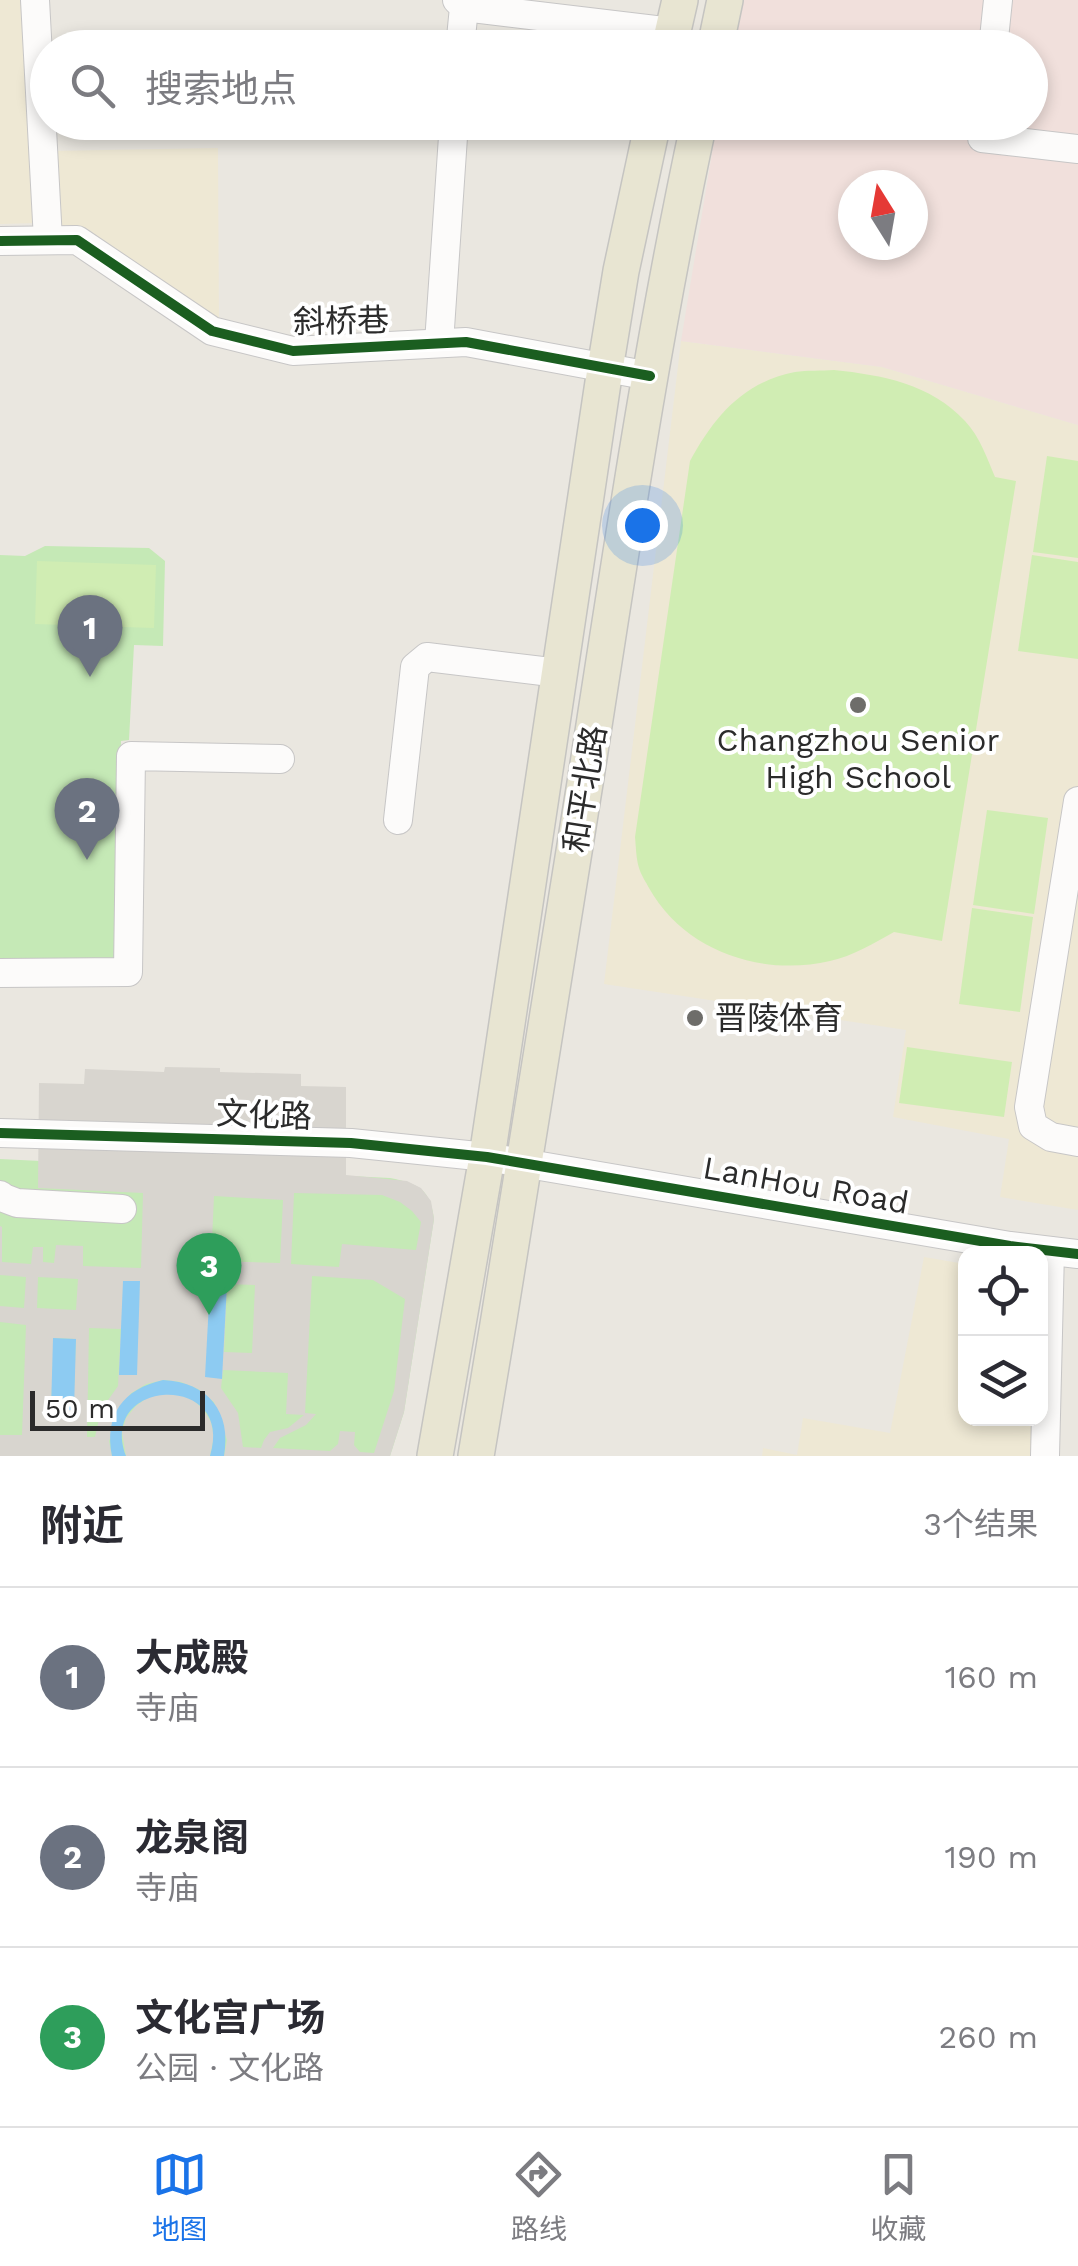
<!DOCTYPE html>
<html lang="zh">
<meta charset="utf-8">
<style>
:root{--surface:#fff;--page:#f2f2f3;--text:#2b2b33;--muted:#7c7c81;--line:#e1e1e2;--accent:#1a73e8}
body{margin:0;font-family:"Work Sans","Noto Sans SC",sans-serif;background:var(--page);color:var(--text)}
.controls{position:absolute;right:30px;bottom:30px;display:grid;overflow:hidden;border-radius:20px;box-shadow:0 5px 15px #0003}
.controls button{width:90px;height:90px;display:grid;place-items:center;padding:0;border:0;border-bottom:2px solid var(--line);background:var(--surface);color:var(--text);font:50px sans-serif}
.compass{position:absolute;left:838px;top:170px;width:90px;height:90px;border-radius:50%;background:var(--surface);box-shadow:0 5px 15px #0003;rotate:349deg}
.scale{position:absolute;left:30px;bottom:25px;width:175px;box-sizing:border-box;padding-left:10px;border:5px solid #2b2b2b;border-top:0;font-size:28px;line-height:35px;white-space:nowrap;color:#2b2b2b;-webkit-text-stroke:8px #fff;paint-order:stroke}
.you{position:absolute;left:642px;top:525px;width:35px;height:35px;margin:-25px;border:8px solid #fff;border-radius:50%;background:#1a73e8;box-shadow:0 0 0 15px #1a73e833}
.badge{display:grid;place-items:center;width:65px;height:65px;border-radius:50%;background:var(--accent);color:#fff;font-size:32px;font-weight:700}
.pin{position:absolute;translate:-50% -82px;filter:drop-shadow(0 2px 5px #0008)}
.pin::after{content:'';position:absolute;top:52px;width:35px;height:30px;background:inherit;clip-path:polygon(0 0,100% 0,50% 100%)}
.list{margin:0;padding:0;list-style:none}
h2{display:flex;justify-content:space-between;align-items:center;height:130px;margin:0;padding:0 40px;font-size:42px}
h2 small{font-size:32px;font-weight:400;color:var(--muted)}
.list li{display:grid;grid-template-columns:65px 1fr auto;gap:30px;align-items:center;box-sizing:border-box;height:180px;padding:0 40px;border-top:2px solid var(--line)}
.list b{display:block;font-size:38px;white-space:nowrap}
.list p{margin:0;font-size:32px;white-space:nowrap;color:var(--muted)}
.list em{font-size:32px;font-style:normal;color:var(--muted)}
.icon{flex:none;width:55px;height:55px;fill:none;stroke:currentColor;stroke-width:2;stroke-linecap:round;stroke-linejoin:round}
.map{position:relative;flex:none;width:1078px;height:1456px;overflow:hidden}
.search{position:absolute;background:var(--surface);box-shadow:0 5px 15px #0003;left:30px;right:30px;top:30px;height:110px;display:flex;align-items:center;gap:25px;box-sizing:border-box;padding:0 35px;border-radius:55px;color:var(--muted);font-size:38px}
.sheet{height:670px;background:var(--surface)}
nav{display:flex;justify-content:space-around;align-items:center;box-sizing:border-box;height:140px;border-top:2px solid var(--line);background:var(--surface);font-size:28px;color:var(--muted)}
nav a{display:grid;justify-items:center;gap:5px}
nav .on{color:var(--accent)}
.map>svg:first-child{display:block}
.education{fill:#eee8d4}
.medical{fill:#f1e0dc;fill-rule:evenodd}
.green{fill:#c5e9b6}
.pitch{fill:#d0edb3}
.plaza{fill:#d8d5cf;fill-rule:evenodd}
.water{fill:#8dcbf2}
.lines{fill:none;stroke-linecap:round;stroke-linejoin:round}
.minor-casing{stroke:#c7c6c6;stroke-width:30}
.major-casing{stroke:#c5c4c1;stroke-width:38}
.minor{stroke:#fcfbfa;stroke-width:28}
.major{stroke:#e8e5d2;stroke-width:35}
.cycleway-casing{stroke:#fff;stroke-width:16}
.cycleway{stroke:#1b5e20;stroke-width:10}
.poi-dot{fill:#6e6d6a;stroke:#fff;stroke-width:4}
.labels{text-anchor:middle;stroke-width:8;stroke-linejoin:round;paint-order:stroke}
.street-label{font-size:32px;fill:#2b2b2b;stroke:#fff}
.poi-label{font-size:32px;fill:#2b2b2b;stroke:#fff}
</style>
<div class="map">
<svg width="1078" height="1456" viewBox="0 0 1078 1456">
<rect width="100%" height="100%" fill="#eae7e0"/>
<!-- education -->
<g class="education">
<polygon points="0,0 23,0 39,223 0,224"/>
<polygon points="218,148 219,321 55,237 49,151"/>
<polygon points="681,341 882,367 1078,425 1078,1210 1000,1197 1009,1139 893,1117 906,1030 604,984"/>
<polygon points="924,1257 965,1264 966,1418 1040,1418 1045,1456 762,1456 763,1448 797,1455 803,1418 890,1433"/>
</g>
<!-- medical -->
<path class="medical" d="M 738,0 L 1078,0 L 1078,425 L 882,367 L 681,341 L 717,123 L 1030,122 L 1030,48 L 730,47 ZM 853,185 L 913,185 L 913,245 L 853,245 Z"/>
<!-- green -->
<g class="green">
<polygon points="45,546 149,548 165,561 163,646 134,645 129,740 121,741 120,964 0,966 0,555 25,556"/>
<path d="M 0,1159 L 390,1178 C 419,1184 430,1189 434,1219 L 404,1412 L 390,1456 L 0,1456 Z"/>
</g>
<!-- pitch -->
<g class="pitch">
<path d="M 834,370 C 882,375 931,384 965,421 C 980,437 987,458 995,477 L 1016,481 L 942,941 L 894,932 C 874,943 853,956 830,961 C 762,977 684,951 649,888 C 646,882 641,875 639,868 C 636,858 636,847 635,837 L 690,461 C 714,417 743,382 795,372 C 807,370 822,371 834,370 Z"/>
<polygon points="1047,456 1078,461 1078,558 1033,552"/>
<polygon points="1032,555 1078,562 1078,659 1018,651"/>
<polygon points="37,561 156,565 154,628 35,624"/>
<polygon points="987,810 1048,818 1034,914 973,905"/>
<polygon points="972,908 1033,917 1020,1012 959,1004"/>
<polygon points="907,1047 1012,1062 1004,1117 899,1103"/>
</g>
<!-- plaza -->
<g class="plaza">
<path d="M 165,1067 L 220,1068 L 220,1072 L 301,1074 L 301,1086 L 346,1087 L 346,1175 L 407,1181 L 421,1188 L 431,1201 L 434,1219 L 404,1412 L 390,1456 L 224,1456 L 227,1440 L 214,1402 L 198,1389 L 181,1382 L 164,1380 L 146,1384 L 130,1394 L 109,1441 L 112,1456 L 0,1456 L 0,1435 L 22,1435 L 26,1325 L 0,1322 L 0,1306 L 24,1308 L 26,1277 L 0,1275 L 0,1226 L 2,1227 L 2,1262 L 31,1264 L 33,1247 L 43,1247 L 43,1262 L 54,1263 L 56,1245 L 83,1246 L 83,1266 L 141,1268 L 143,1193 L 38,1188 L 39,1083 L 84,1084 L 85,1069 L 164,1072 ZM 294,1193 L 382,1195 L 400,1202 L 412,1211 L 421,1222 L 416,1250 L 342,1244 L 339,1267 L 291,1264 ZM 214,1196 L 283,1200 L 280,1263 L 211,1261 ZM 312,1276 L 373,1280 L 405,1299 L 394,1391 L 374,1453 L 360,1452 L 354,1445 L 355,1432 L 340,1431 L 338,1444 L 330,1451 L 273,1448 L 280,1438 L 306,1425 L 316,1414 L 305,1413 ZM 38,1277 L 78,1279 L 76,1310 L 37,1308 ZM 227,1284 L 255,1285 L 252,1353 L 224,1352 ZM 89,1328 L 121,1329 L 118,1386 L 101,1410 L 95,1437 L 87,1437 ZM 54,1338 L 76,1339 L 73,1410 L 51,1409 ZM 223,1370 L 288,1373 L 286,1414 L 304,1415 L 288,1428 L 270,1432 L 264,1440 L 261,1448 L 243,1447 L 238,1413 L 221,1388 Z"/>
<polygon points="163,1393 177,1394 192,1399 203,1409 211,1422 214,1437 210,1456 126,1456 122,1432 126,1418 136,1406 148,1397"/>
</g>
<!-- water -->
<g class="water">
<polygon points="123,1281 140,1281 137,1375 119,1375"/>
<polygon points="210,1284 227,1284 222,1379 205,1377"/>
<polygon points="53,1338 76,1339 74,1410 51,1410"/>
<path d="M 163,1380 C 208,1382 232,1412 224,1456 L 210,1456 C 236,1372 97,1377 126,1456 L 112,1456 C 104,1415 123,1389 163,1380 Z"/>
</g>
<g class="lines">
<defs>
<g id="minor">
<polyline points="35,0 48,240"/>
<polyline points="457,0 464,7 460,48"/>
<polyline points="464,7 672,32"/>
<polyline points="993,48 998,0"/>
<polyline points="984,122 982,138 1078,149"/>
<polyline points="0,241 77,240 212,331 293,351 466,342 650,376"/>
<polyline points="439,343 454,122"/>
<polyline points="1078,801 1029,1107 1033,1126 1051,1137 1078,1142"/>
<polyline points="398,820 415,667 427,657 559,673"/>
<polyline points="0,973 128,972 131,756 280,759"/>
<polyline points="0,1133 351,1143 487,1157 1010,1246 1078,1254"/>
<polyline points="0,1195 4,1198 17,1203 122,1209"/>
<polyline points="1045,1456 1050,1251"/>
</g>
<g id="major">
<polyline points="669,48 680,0"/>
<polyline points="715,48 725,0"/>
<polyline points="435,1456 487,1157 605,369 621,271 653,122"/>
<path d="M 476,1456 C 514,1230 551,1004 586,777 C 620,559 652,339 699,122"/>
</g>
</defs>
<!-- minor casing -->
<use href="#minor" class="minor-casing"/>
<!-- major casing -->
<use href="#major" class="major-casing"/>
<!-- minor -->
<use href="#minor" class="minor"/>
<!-- major -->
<use href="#major" class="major"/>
<defs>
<g id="cycleway">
<polyline points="0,241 77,240 212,331 293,351 466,342 650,376"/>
<polyline points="0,1133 351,1143 487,1157 1010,1246 1078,1254"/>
</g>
</defs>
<!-- cycleway casing -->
<use href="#cycleway" class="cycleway-casing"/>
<!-- cycleway -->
<use href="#cycleway" class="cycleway"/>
</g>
<!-- markers -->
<g class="poi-dot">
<circle cx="858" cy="705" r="10"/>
<circle cx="695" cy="1018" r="10"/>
</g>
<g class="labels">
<!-- street labels -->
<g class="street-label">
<text transform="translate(341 321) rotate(-1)" y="11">斜桥巷</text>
<text transform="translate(585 789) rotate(-81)" y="11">和平北路</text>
<text transform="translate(264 1115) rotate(2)" y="11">文化路</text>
<text transform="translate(806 1185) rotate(10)" y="11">LanHou Road</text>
</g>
<!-- poi labels -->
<g class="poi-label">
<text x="858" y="751">Changzhou Senior<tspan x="858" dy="37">High School</tspan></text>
<text x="715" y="1029" text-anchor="start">晋陵体育</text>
</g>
</g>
</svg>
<div class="controls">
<button><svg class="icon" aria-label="locate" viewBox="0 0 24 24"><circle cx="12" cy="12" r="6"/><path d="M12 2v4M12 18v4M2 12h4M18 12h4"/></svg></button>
<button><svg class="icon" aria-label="layers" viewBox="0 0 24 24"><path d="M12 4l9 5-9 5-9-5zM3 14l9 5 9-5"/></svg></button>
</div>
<svg class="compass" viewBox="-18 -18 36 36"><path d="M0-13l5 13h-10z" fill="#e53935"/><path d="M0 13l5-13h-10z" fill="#7c7c81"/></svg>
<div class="scale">50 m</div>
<div class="you"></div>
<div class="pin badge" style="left:90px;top:677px;background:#6b7280">1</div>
<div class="pin badge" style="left:87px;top:860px;background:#6b7280">2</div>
<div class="pin badge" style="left:209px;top:1315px;background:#2e9e5b">3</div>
<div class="search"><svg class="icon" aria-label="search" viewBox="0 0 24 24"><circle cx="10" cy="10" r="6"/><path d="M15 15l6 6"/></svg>搜索地点</div>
</div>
<section class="sheet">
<h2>附近<small>3个结果</small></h2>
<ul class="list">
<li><span class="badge" style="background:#6b7280">1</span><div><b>大成殿</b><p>寺庙</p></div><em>160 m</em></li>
<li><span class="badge" style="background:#6b7280">2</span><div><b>龙泉阁</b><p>寺庙</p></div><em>190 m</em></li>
<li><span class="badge" style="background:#2e9e5b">3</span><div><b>文化宫广场</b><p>公园 · 文化路</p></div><em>260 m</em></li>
</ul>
</section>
<nav>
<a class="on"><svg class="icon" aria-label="map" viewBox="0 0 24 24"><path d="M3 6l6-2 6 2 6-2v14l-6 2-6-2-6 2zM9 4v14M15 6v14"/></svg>地图</a>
<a><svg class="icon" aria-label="directions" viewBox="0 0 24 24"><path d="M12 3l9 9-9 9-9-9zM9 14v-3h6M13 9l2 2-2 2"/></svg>路线</a>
<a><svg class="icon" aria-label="saved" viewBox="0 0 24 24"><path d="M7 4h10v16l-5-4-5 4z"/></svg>收藏</a>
</nav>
